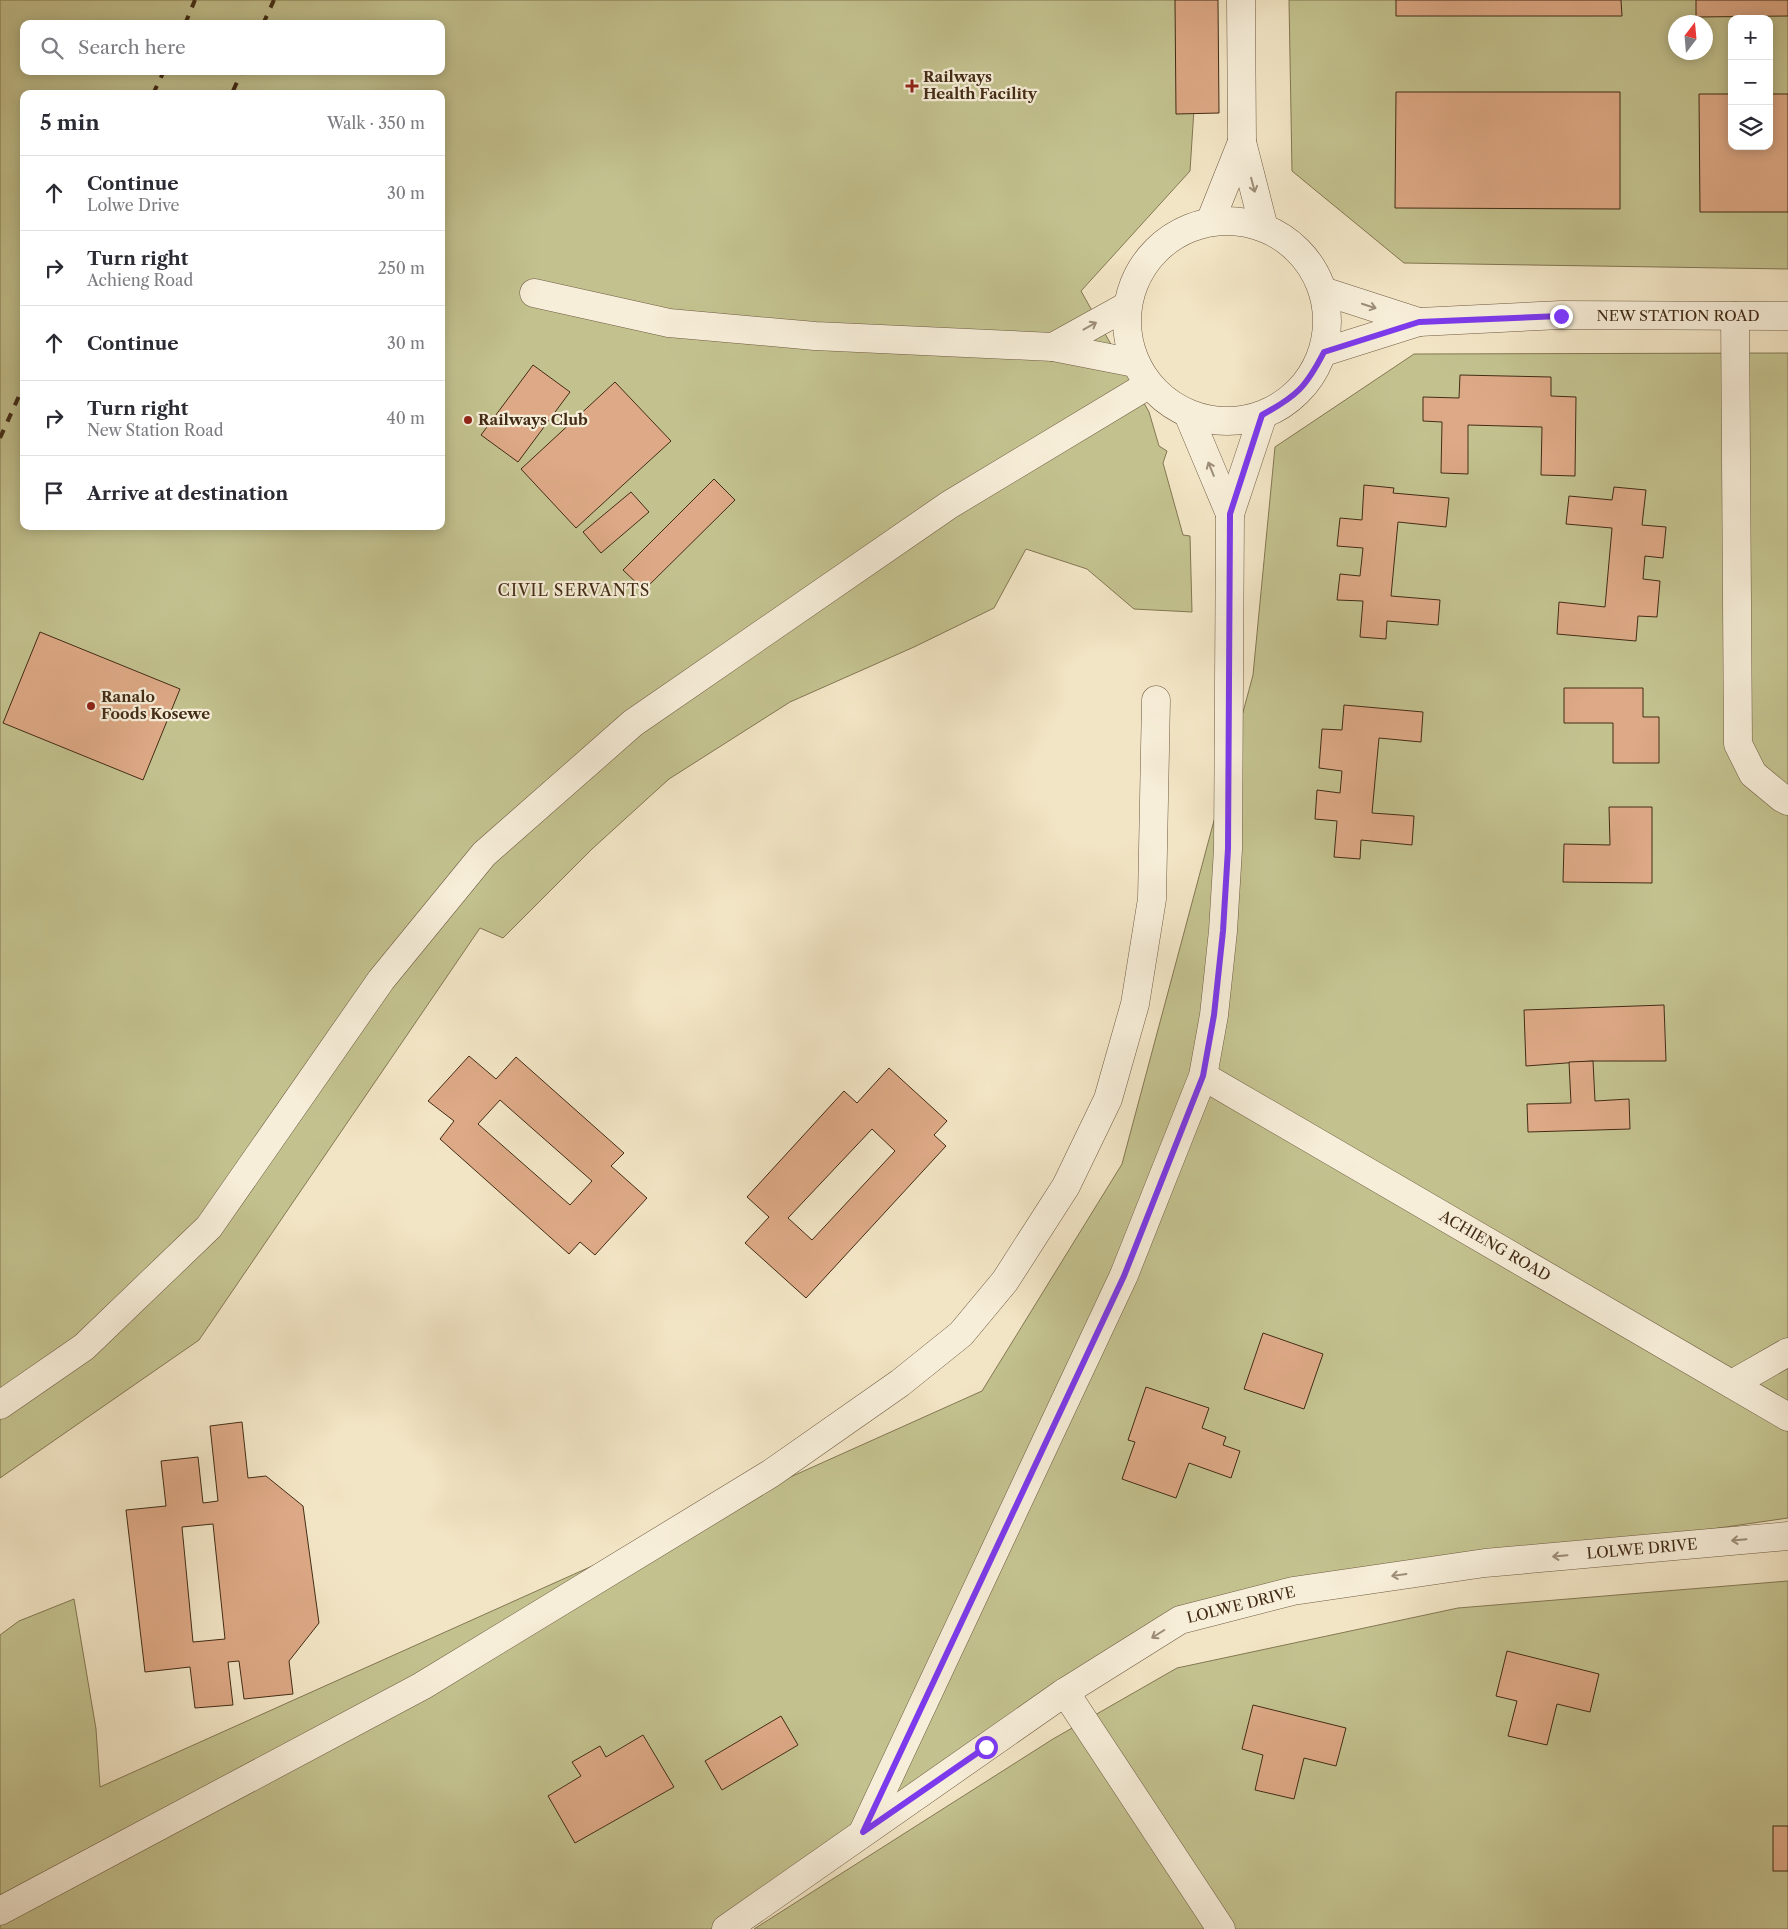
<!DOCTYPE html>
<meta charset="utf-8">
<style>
:root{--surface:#fff;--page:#f2f2f3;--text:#2b2b33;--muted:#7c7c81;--line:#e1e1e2}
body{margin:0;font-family:"Libre Caslon Text",serif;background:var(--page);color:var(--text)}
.controls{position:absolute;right:15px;top:15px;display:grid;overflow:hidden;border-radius:10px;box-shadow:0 2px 12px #0003}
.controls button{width:45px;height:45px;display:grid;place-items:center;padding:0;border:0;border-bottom:1px solid var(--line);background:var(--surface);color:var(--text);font:25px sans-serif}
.compass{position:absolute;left:1668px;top:15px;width:45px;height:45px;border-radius:50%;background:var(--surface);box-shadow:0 2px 12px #0003;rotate:16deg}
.stop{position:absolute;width:15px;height:15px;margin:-11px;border:4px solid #7c3aed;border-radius:50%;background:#fff}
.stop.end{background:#7c3aed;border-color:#fff;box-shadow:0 1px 5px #0008}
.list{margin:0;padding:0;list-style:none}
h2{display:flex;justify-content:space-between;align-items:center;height:65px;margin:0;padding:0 20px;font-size:21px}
h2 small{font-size:16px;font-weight:400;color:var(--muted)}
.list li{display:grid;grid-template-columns:32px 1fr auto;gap:15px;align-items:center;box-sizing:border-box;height:75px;padding:0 20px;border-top:1px solid var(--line)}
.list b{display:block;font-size:19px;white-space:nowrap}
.list p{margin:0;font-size:16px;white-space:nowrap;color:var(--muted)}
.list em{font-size:16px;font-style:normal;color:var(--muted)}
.icon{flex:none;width:28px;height:28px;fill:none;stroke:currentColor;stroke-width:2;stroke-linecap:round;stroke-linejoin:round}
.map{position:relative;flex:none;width:1788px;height:1929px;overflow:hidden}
.search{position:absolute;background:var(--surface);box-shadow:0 2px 12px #0003;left:20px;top:20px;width:425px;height:55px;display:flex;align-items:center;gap:12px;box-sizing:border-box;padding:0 18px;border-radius:10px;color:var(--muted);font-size:19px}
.panel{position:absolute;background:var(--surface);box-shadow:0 2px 12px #0003;left:20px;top:90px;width:425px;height:440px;border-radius:10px}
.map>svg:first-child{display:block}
.green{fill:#c3c28f;stroke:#837752;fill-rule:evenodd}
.building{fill:#dda986;stroke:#432c15;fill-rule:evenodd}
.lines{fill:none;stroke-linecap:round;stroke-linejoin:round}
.minor-casing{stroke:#6f5a41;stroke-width:29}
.minor{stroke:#f7eed9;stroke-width:28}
.rail{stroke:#432c15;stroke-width:4;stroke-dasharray:9 9;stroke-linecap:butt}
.oneway{stroke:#9d8d77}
.route{stroke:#7c3aed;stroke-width:6}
.poi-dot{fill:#8f2418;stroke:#f7eed9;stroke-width:2}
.labels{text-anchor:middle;stroke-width:4.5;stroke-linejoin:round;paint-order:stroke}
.poi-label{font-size:15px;font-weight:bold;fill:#432c15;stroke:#f7eed9;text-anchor:start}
.street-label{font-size:15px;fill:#432c15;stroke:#f7eed9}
.neighbourhood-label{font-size:16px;letter-spacing:1px;fill:#432c15;stroke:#f7eed9}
</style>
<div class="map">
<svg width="1788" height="1929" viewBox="0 0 1788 1929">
<rect width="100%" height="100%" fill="#f2e5c5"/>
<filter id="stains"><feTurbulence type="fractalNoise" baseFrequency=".004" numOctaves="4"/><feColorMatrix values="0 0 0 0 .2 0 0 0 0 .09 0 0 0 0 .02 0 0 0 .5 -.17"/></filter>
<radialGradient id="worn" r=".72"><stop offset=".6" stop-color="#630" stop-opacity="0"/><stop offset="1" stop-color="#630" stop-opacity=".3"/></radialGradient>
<!-- green -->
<g class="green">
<path d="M 0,0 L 1201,0 L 1190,171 L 1081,291 L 1149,412 L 1159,446 L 1167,451 L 1163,463 L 1183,535 L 1190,536 L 1192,612 L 1134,609 L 1087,569 L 1026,549 L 994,608 L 914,647 L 790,702 L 669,779 L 592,849 L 503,938 L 480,928 L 199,1340 L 0,1478 ZM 24,24 L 441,24 L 441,71 L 24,71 ZM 24,94 L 441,94 L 441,526 L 24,526 Z"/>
<path d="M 1289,0 L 1788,0 L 1788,269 L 1404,263 L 1292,171 ZM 1732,19 L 1769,19 L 1769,146 L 1732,146 ZM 1676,22 L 1706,22 L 1706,52 L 1676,52 Z"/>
<polygon points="1788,353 1788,1518 1178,1606 728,1929 0,1929 0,1635 19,1621 74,1599 96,1729 100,1787 982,1391 1122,1164 1253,675 1275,447 1414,354"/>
<polygon points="1788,1581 1788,1929 754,1929 1053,1739 1177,1668 1458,1608"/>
</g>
<!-- building -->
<g class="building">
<polygon points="1175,0 1218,0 1219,113 1176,114"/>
<polygon points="1396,0 1621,0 1622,16 1396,16"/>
<polygon points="1696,0 1788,0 1788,16 1696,17"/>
<polygon points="1396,92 1620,92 1620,209 1395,208"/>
<polygon points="1699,94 1732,94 1732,146 1769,146 1769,94 1788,94 1788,212 1700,212"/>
<polygon points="533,365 570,392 518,462 481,435"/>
<polygon points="1460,375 1551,377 1551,396 1576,397 1575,476 1541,475 1542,427 1468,425 1468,474 1441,473 1442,422 1423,421 1423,397 1459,398"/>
<polygon points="615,382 671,441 576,528 521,469"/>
<polygon points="714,479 735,500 644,590 623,570"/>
<polygon points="1364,485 1394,488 1393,493 1449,498 1446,527 1398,522 1391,596 1440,600 1438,625 1387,621 1386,639 1360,637 1363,601 1337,600 1340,574 1360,576 1363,548 1337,546 1340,518 1362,520"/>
<polygon points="1614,487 1646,490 1642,525 1666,527 1663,558 1645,556 1643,579 1660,581 1657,617 1638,616 1636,641 1557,634 1559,602 1605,607 1612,528 1566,524 1569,496 1612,500"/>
<polygon points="631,492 649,512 601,553 583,532"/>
<polygon points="40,632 180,689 143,780 3,723"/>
<polygon points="1564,688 1643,688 1643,717 1659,717 1659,763 1613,763 1613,723 1564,723"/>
<polygon points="1344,705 1423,712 1421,742 1379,738 1372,813 1414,816 1412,845 1361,840 1360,859 1334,857 1337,821 1315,819 1317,790 1340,793 1342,771 1319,768 1322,729 1342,730"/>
<polygon points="1609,807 1652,807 1652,883 1563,882 1564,844 1610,845"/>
<polygon points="1664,1005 1666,1061 1593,1061 1526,1066 1524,1010"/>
<path d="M 469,1056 L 496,1079 L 516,1057 L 624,1153 L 611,1166 L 647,1198 L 595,1255 L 580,1242 L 569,1254 L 440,1139 L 454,1121 L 428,1101 ZM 500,1100 L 592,1181 L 570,1205 L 478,1124 Z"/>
<polygon points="1593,1061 1595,1101 1629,1099 1630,1129 1528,1132 1527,1104 1571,1103 1569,1062"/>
<path d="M 889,1068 L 947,1121 L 934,1135 L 946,1146 L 806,1298 L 745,1243 L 769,1217 L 747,1197 L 844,1091 L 857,1103 ZM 872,1129 L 895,1151 L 812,1240 L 788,1218 Z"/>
<polygon points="1263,1333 1323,1354 1304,1409 1244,1389"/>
<polygon points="1146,1387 1209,1408 1202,1428 1226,1437 1223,1445 1240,1451 1231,1478 1189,1463 1176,1498 1122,1479 1135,1442 1128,1440"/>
<path d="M 242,1422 L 248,1478 L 266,1476 L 303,1506 L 319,1623 L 289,1661 L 293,1694 L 244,1699 L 239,1661 L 228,1662 L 233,1705 L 195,1708 L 190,1667 L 145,1672 L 126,1510 L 166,1506 L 161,1461 L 198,1457 L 203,1503 L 218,1501 L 210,1426 ZM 213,1524 L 225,1639 L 193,1642 L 182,1527 Z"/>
<polygon points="1507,1651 1599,1674 1590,1712 1557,1704 1547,1745 1508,1736 1517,1701 1496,1696"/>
<polygon points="1253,1705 1346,1728 1336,1766 1304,1758 1294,1799 1255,1790 1263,1755 1242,1749"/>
<polygon points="781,1716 798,1745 722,1790 705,1761"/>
<polygon points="643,1735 674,1787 575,1843 548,1796 581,1776 572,1762 600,1746 606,1757"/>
<rect x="1773" y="1826" width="15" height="45"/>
</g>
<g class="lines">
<defs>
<g id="minor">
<polyline points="1241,0 1242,142 1264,228"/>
<circle cx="1227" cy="321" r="100"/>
<polyline points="1210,222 1242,142"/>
<polyline points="1323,291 1419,322"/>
<polyline points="534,293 669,323 815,336 1053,347 1135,363"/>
<polyline points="1735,316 1738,744 1753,774 1782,798 1788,801"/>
<polyline points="1053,347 1127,306"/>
<polyline points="1324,352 1419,322 1561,315 1788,316"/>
<polyline points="1188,414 1230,514"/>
<polyline points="1203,1076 1788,1417"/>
<polyline points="1732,1384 1788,1352"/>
<polyline points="0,1405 84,1347 209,1227 381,980 484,854 633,723 949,505 1148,385"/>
<polyline points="1065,1692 1221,1929"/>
<polyline points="863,1832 1124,1275 1203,1076 1214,1015 1223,931 1228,849 1230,514 1263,415"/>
<polyline points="0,1911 422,1686 770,1474 900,1383 961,1334 1005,1281 1066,1186 1108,1099 1135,1004 1152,899 1156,700"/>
<polyline points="726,1929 1065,1692 1180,1620 1293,1591 1485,1563 1788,1536"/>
</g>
</defs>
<!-- minor casing -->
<use href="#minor" class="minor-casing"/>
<!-- minor -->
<use href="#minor" class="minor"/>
<!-- rail -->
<g class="rail">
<polyline points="185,24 195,0"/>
<polyline points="263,24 274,0"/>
<polyline points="233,91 242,71"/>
<polyline points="153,94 164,71"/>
<polyline points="0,438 24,385"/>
</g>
</g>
<!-- one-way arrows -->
<defs><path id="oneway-shaft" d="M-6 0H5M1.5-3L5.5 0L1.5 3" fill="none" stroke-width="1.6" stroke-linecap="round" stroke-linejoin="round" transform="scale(1.25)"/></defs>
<g class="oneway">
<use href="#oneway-shaft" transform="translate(1253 185) rotate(75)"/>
<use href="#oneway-shaft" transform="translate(1369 306) rotate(18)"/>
<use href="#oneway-shaft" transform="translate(1090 326) rotate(-29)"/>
<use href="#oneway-shaft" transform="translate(1211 469) rotate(-112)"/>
<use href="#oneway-shaft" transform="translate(1739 1540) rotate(175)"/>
<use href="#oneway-shaft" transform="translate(1560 1556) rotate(175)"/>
<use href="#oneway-shaft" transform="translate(1399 1575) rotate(172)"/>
<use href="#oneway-shaft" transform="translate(1158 1634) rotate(148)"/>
</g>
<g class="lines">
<!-- route -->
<path class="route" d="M 986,1747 L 863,1832 L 1124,1276 L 1203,1076 L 1214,1015 L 1223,931 L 1228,849 L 1230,514 L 1262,415 C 1297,396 1306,387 1324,352 L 1419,322 L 1561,316"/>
</g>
<!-- markers -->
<g class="poi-dot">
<path d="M909.5 78.5h5v5h5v5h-5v5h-5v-5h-5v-5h5z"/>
<circle cx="468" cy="420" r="5"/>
<circle cx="91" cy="706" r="5"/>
</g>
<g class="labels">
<!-- poi labels -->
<g class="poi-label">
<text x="923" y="82">Railways<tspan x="923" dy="17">Health Facility</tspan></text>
<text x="478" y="425">Railways Club</text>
<text x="101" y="702">Ranalo<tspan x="101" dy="17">Foods Kosewe</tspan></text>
</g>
<!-- street labels -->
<g class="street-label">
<text x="1678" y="321">NEW STATION ROAD</text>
<text transform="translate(1495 1246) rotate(30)" y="5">ACHIENG ROAD</text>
<text transform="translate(1642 1549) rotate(-5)" y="5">LOLWE DRIVE</text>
<text transform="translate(1241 1605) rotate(-14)" y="5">LOLWE DRIVE</text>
</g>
<!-- neighbourhood labels -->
<g class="neighbourhood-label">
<text x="574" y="596">CIVIL SERVANTS</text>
</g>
</g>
<rect width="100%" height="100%" filter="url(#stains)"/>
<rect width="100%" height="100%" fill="url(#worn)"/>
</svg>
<div class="controls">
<button>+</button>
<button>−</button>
<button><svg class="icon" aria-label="layers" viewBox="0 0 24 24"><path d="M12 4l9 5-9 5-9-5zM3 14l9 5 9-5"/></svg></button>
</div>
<svg class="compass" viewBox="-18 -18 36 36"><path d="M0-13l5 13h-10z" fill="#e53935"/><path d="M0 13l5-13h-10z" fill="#7c7c81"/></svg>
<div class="stop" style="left:986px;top:1747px"></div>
<div class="stop end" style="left:1561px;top:316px"></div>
<div class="search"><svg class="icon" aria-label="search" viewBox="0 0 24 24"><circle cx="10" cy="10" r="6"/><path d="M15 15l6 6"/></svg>Search here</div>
<section class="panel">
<h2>5 min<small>Walk · 350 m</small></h2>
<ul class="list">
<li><svg class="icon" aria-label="ahead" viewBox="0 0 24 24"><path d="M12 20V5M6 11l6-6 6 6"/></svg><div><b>Continue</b><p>Lolwe Drive</p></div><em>30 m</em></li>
<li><svg class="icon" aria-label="right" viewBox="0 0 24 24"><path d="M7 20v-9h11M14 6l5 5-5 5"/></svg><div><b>Turn right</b><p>Achieng Road</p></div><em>250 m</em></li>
<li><svg class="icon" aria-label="ahead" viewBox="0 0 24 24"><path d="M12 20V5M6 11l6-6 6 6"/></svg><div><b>Continue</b></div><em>30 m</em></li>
<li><svg class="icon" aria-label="right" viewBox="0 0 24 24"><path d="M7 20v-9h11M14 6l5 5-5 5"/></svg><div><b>Turn right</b><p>New Station Road</p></div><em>40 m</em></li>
<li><svg class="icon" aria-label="arrive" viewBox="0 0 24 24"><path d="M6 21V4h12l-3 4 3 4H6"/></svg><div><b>Arrive at destination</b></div></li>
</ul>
</section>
</div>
